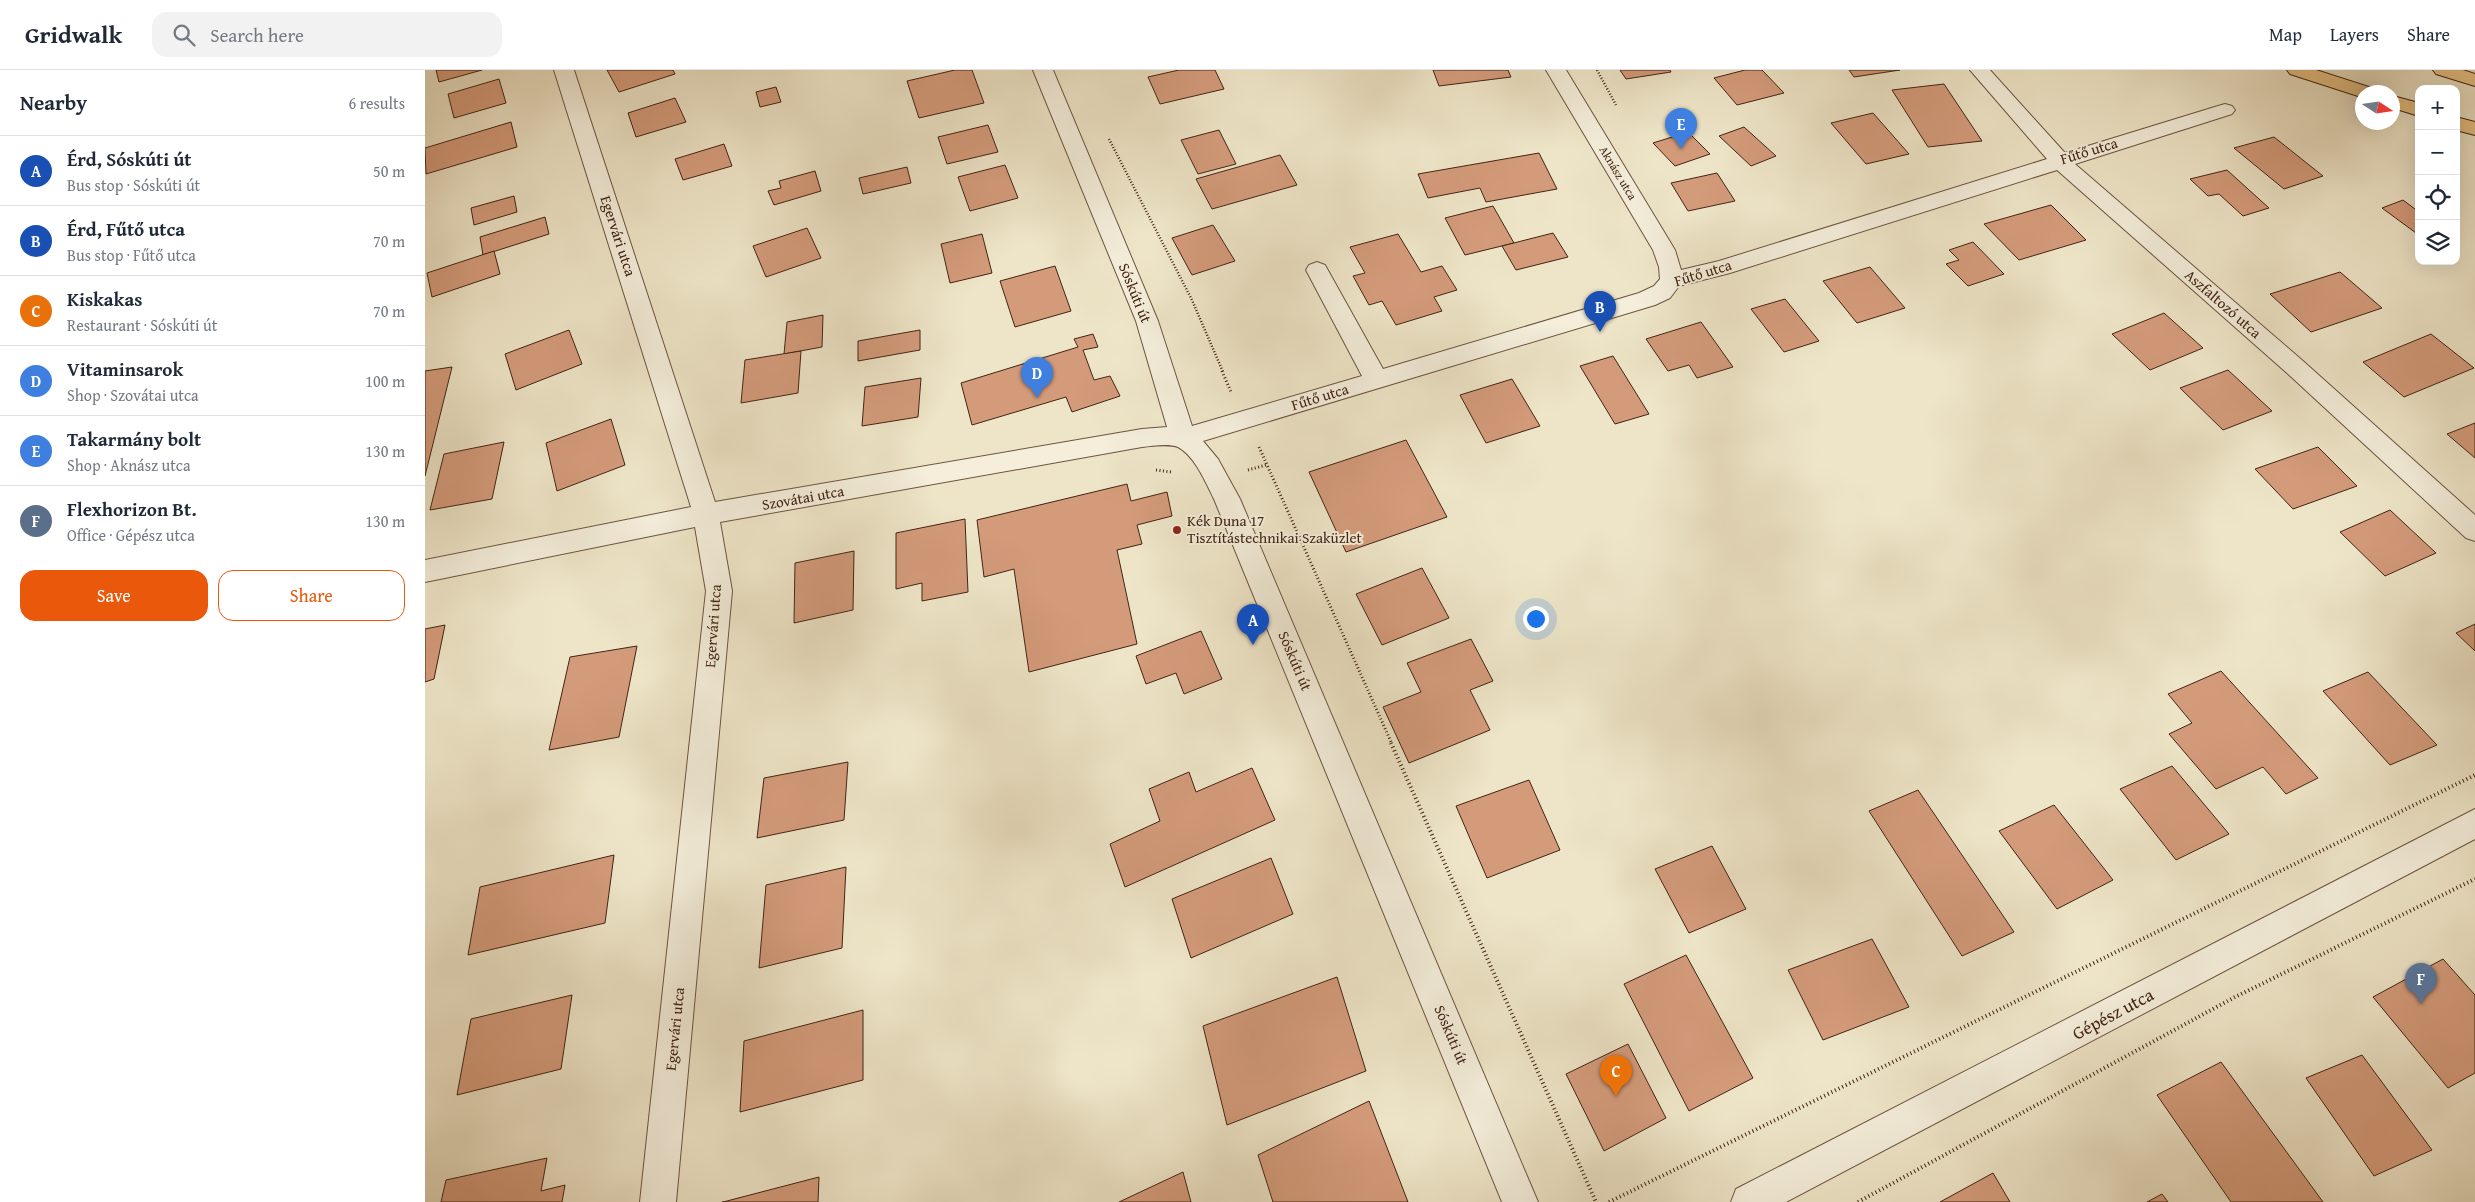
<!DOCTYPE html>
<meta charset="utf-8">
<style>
:root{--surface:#fff;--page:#f2f2f3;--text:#1f2937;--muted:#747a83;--line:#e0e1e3;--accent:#ea580c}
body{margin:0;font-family:"Gentium Book Plus",serif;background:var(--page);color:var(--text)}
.controls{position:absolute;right:15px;top:15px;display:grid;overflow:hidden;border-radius:10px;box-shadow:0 5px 20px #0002}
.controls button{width:45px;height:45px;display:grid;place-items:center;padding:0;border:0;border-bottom:1px solid var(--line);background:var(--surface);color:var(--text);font:25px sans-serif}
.compass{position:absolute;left:1930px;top:15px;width:45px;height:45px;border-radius:50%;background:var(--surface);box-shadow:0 5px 20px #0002;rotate:102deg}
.you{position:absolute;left:1110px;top:548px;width:18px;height:18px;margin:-12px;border:4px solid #fff;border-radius:50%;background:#1a73e8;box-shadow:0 0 0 8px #1a73e833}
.badge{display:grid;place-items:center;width:32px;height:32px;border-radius:50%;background:var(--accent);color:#fff;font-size:16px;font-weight:700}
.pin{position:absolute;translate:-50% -41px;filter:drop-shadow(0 1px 2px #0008)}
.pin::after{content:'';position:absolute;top:26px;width:18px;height:15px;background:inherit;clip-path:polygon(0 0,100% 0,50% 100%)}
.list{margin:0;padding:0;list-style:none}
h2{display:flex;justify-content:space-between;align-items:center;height:65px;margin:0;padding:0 20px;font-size:21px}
h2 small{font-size:16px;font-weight:400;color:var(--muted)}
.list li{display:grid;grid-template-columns:32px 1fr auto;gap:15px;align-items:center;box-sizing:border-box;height:70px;padding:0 20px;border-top:1px solid var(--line)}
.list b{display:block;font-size:19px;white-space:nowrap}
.list p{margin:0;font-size:16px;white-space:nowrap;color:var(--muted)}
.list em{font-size:16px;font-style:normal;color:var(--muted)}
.actions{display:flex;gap:10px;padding:15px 20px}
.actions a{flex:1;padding:11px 0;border:1px solid var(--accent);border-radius:15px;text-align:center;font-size:18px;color:var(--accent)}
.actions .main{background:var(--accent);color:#fff}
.icon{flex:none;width:28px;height:28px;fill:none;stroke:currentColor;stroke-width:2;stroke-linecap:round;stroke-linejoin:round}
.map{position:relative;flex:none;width:2050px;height:1132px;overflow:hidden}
header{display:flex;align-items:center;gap:30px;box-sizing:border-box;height:70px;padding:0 25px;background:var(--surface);border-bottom:1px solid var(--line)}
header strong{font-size:24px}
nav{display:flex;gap:28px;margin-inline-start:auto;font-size:18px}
.search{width:350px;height:45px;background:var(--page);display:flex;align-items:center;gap:12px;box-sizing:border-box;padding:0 18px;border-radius:15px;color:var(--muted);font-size:19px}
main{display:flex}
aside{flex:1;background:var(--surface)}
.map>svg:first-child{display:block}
.building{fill:#d49b7b;stroke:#412413}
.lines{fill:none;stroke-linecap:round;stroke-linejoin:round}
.minor-casing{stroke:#6c5440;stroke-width:2}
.highway-casing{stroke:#412413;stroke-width:2}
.path-far2{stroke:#412413;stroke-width:2.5;stroke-dasharray:1 2;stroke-linecap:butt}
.path-far1{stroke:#412413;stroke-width:3;stroke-dasharray:1 2.5;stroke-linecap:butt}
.path{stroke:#412413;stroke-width:4;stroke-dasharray:1 3;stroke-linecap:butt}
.minor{fill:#f4eedb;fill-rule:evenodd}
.highway{fill:#e7c284;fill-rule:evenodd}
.poi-dot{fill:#8f2418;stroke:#f4eedb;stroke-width:2}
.labels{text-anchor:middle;stroke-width:4;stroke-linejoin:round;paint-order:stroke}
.far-street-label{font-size:12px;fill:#412413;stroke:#f4eedb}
.street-label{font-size:15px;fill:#412413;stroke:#f4eedb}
.poi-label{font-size:15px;fill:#412413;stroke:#f4eedb;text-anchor:start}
.near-street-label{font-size:18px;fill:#412413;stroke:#f4eedb}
</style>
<header>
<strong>Gridwalk</strong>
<div class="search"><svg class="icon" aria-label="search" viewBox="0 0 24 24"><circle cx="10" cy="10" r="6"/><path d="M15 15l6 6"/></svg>Search here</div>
<nav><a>Map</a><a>Layers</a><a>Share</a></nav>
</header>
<main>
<aside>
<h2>Nearby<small>6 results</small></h2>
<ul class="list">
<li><span class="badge" style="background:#1a4fb4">A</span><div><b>Érd, Sóskúti út</b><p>Bus stop · Sóskúti út</p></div><em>50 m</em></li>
<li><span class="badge" style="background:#1a4fb4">B</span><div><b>Érd, Fűtő utca</b><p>Bus stop · Fűtő utca</p></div><em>70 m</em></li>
<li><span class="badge" style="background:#e8710a">C</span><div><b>Kiskakas</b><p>Restaurant · Sóskúti út</p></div><em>70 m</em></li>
<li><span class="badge" style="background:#3f7fe0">D</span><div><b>Vitaminsarok</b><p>Shop · Szovátai utca</p></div><em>100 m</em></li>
<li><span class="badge" style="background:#3f7fe0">E</span><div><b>Takarmány bolt</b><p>Shop · Aknász utca</p></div><em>130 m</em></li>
<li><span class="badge" style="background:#5c6f8a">F</span><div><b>Flexhorizon Bt.</b><p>Office · Gépész utca</p></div><em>130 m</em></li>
</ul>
<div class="actions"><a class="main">Save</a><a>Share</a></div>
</aside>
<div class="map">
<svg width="2050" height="1132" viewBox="0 0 2050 1132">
<rect width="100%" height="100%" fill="#eee5c8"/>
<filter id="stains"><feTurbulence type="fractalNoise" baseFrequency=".004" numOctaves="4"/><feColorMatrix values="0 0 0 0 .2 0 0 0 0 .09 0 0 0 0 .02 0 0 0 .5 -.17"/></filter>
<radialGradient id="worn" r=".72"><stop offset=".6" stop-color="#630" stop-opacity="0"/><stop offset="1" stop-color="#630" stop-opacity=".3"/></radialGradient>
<!-- building -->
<g class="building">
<polygon points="11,0 57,0 14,12"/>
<polygon points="182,0 248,0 250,4 194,22"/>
<polygon points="530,0 547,0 559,33 494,48 482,11"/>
<polygon points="754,0 790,0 799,19 735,34 723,7"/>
<polygon points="1008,0 1083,0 1086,7 1014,16"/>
<polygon points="1195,0 1245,0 1246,2 1201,9"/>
<polygon points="1320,0 1337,0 1359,23 1312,35 1289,8"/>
<polygon points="1424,0 1475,0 1429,7"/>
<polygon points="74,9 81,33 29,48 23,24"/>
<polygon points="1519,14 1557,71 1503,77 1467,20"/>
<polygon points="351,17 356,32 335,37 331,22"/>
<polygon points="250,28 261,52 211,67 203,43"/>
<polygon points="1448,43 1484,84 1441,94 1406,53"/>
<polygon points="86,52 92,77 1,104 0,78"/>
<polygon points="563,55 573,82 522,94 513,67"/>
<polygon points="1319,57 1351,86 1326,96 1294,66"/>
<polygon points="794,60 811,94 773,104 756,70"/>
<polygon points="1263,62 1285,84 1250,96 1228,73"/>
<polygon points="1849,67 1898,106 1859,119 1809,78"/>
<polygon points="299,74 307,96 258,110 250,89"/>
<polygon points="1114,83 1132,119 1061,132 1055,118 1003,128 993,104"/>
<polygon points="855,85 872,115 787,139 771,109"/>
<polygon points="580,95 593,128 545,141 533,107"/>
<polygon points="482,97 486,113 438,124 434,108"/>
<polygon points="1802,100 1844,138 1818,146 1794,124 1783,126 1765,109"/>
<polygon points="390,101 396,121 349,135 343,121 356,118 354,111"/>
<polygon points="1292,103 1310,131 1263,141 1246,113"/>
<polygon points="89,126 92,142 49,155 46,138"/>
<polygon points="1978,130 1994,142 1994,162 1991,163 1957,138"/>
<polygon points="1626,135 1661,170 1594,190 1559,154"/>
<polygon points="1068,136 1089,173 1040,185 1020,148"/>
<polygon points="120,147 124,164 58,185 55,167"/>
<polygon points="788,155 810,191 767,205 747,168"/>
<polygon points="382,158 396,188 341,207 328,176"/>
<polygon points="1128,163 1143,187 1091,200 1077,176"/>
<polygon points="557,164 567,203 525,213 516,174"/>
<polygon points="973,164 996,202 1017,196 1032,220 1009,227 1017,241 971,255 957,231 944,235 928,206 940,203 925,177"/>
<polygon points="1548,172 1579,204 1543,216 1521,194 1534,190 1524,180"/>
<polygon points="69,181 75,204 7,227 2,203"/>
<polygon points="630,196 646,241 590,257 575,211"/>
<polygon points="1445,197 1480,238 1432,253 1398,211"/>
<polygon points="1915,202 1957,238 1886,262 1845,224"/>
<polygon points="1360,229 1394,271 1359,282 1326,239"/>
<polygon points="1739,243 1778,278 1725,300 1687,264"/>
<polygon points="398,245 397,277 359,284 362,252"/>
<polygon points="1276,252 1308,297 1272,308 1264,295 1243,301 1221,269"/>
<polygon points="144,260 157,294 91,320 80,284"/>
<polygon points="495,260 495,280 433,291 433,271"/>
<polygon points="668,264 673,277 658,280 669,310 685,306 695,326 647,342 641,327 547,355 536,313 653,277 649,269"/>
<polygon points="2006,264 2049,298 1979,327 1938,292"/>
<polygon points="376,281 373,323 316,333 320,290"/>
<polygon points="1188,286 1224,344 1190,354 1155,296"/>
<polygon points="27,297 0,406 0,301"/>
<polygon points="1803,300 1847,341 1798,360 1755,318"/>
<polygon points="496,308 493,347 437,356 440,317"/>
<polygon points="1087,309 1115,356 1061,373 1035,325"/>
<polygon points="186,349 200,395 132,421 121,373"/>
<polygon points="2050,353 2050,388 2022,364"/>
<polygon points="981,370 1022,447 921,482 884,402"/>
<polygon points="79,372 67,429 5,440 19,384"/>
<polygon points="1893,377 1932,416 1868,439 1830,399"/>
<polygon points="702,414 706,431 742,422 747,446 712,455 717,474 692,480 712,574 604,602 589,499 559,507 552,450"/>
<polygon points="1965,440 2011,483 1960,506 1915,462"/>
<polygon points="540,449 543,522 497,531 497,513 471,519 471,463"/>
<polygon points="429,481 428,540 369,553 370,493"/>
<polygon points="997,498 1024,548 957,575 931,524"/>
<polygon points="2050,554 2050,581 2031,563"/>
<polygon points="20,555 9,609 0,612 0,559"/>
<polygon points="776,561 797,609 759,624 751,603 721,614 711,586"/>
<polygon points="1046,569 1068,611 1045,620 1065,660 984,693 958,637 996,622 982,593"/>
<polygon points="212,576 194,667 124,680 145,587"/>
<polygon points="1796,601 1893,708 1861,724 1838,697 1791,719 1744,664 1767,653 1743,624"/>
<polygon points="1943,602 2012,675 1965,695 1898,621"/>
<polygon points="423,692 419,750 332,768 339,708"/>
<polygon points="1747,696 1804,764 1751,790 1695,719"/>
<polygon points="827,698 850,750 700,817 685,774 735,751 724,719 764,702 771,722"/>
<polygon points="1104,710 1135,780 1062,808 1031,736"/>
<polygon points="1493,720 1589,862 1537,886 1444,741"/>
<polygon points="1629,735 1688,810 1632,839 1574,761"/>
<polygon points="1287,776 1321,839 1264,863 1230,799"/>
<polygon points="189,785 180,853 43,885 55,817"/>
<polygon points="846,788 868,844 766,888 747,829"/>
<polygon points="421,797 417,878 334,898 341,815"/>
<polygon points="1447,869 1484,937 1398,970 1363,900"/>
<polygon points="1261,885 1328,1008 1264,1041 1199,914"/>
<polygon points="2018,889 2050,925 2050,1003 2023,1018 1948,927"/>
<polygon points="912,907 941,1001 802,1055 778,956"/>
<polygon points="147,925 136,999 32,1025 46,949"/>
<polygon points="438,940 438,1010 315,1042 319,971"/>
<polygon points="1203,974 1241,1048 1179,1081 1141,1004"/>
<polygon points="1937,985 2007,1080 1949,1106 1881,1008"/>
<polygon points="1796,992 1898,1132 1806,1132 1732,1025"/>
<polygon points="944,1031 983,1132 848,1132 833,1085"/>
<polygon points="122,1088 116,1121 140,1115 137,1132 16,1132 21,1110"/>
<polygon points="758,1102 766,1132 694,1132"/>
<polygon points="1568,1103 1585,1132 1515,1132"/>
<polygon points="394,1107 393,1132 297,1132 298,1132"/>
<polygon points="1737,1124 1743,1132 1722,1132"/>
</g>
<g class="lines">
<defs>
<g id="minor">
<path d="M 129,0 L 149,0 L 290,432 L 717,359 L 742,357 L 711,251 L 608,0 L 628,0 L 733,251 L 767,356 L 937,306 L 881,200 L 884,195 L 892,192 L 900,195 L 958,299 L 1214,223 L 1229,216 L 1235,209 L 1234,197 L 1228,180 L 1121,0 L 1141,0 L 1250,180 L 1256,200 L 1294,191 L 1622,89 L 1545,0 L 1565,0 L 1640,83 L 1793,36 L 1800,34 L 1807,36 L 1810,40 L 1807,44 L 1650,94 L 1878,291 L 2050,445 L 2050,471 L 2041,468 L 1862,303 L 1632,100 L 1305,203 L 1254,216 L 1245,228 L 1230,235 L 778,371 L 793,389 L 815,429 L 1113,1132 L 1077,1132 L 789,429 C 781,413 770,386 753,377 C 743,373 727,376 717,377 L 295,452 L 307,521 L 251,1132 L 215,1132 L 281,521 L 270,457 L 0,512 L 0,490 L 266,437 Z"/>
<polygon points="2050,739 2050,769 1361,1132 1306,1132 1311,1119"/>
</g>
<g id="highway">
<polygon points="1862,0 1891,0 1947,18 1950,22 1938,22 1938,27 1933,26 1865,4"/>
<polygon points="2008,0 2038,0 2050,4 2050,16 2011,4"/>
<polygon points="1968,26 1994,33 1994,46 1968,38"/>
<polygon points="2031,47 2050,52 2050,65 2031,60"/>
</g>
</defs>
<!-- minor casing -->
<use href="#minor" class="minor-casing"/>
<!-- highway casing -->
<use href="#highway" class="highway-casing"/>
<!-- path-far2 -->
<g class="path-far2">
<polyline points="1172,0 1191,35"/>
<polyline points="684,69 767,230 798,302"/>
</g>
<!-- path-far1 -->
<g class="path-far1">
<polyline points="797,301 806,322"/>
<polyline points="834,377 967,674"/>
<polyline points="731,400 746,402"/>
<polyline points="823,400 841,395"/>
</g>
<!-- path -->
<g class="path">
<polyline points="966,673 1171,1132"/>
<polyline points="1184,1132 2050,705"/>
<polyline points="1433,1132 1810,927 2050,809"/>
</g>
<!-- minor -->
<use href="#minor" class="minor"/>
<!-- highway -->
<use href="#highway" class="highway"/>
</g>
<!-- markers -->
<circle class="poi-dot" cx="752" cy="460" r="5"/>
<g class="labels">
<!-- far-street labels -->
<g class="far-street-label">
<text transform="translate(1193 103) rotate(59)" y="4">Aknász utca</text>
</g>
<!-- street labels -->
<g class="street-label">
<text transform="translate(1664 81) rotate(-17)" y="5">Fűtő utca</text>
<text transform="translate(193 166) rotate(72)" y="5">Egervári utca</text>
<text transform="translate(1278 203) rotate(-17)" y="5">Fűtő utca</text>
<text transform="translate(710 223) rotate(68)" y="5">Sóskúti út</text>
<text transform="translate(1798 234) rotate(41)" y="5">Aszfaltozó utca</text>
<text transform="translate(895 327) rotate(-17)" y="5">Fűtő utca</text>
<text transform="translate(378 428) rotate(-10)" y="5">Szovátai utca</text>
<text transform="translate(288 556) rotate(-86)" y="5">Egervári utca</text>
<text transform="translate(870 591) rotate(67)" y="5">Sóskúti út</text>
<text transform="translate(250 959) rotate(-84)" y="5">Egervári utca</text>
<text transform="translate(1026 965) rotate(67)" y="5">Sóskúti út</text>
</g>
<!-- poi labels -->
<g class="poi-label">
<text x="762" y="456">Kék Duna 17<tspan x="762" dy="17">Tisztítástechnikai Szaküzlet</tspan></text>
</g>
<!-- near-street labels -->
<g class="near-street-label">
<text transform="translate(1688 944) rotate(-28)" y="6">Gépész utca</text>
</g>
</g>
<rect width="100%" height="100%" filter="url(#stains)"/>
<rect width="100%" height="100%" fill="url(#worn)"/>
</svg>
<div class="controls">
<button>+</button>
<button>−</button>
<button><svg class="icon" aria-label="locate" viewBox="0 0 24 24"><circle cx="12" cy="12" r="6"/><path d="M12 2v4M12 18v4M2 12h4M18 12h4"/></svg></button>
<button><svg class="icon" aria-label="layers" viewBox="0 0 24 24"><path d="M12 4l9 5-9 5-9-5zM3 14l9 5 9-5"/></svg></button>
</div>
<svg class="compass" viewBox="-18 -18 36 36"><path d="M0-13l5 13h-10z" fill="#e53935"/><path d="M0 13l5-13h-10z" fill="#747a83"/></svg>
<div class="you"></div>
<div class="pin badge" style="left:828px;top:575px;background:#1a4fb4">A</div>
<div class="pin badge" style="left:1175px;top:262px;background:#1a4fb4">B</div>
<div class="pin badge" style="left:1191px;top:1026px;background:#e8710a">C</div>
<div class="pin badge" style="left:612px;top:328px;background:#3f7fe0">D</div>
<div class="pin badge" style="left:1256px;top:79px;background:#3f7fe0">E</div>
<div class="pin badge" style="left:1996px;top:934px;background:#5c6f8a">F</div>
</div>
</main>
